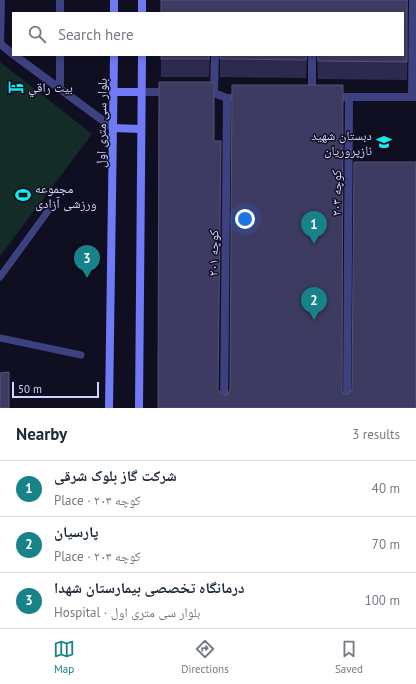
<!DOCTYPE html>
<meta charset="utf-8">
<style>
:root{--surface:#fff;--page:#f6f6f7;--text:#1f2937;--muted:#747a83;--line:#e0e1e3;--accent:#178289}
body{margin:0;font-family:"PT Sans","Noto Naskh Arabic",sans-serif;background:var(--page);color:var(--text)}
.scale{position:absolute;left:12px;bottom:10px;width:87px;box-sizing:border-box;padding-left:4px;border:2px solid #d3d3fd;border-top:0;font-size:11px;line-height:14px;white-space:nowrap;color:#d3d3fd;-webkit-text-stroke:3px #100f22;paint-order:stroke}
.you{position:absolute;left:245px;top:219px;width:14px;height:14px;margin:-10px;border:3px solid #fff;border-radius:50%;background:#1a73e8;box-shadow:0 0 0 6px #1a73e833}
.badge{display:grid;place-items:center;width:26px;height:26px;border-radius:50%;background:var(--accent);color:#fff;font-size:13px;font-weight:700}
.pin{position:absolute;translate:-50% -33px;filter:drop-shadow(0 1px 2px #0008)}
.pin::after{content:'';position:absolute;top:21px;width:14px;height:12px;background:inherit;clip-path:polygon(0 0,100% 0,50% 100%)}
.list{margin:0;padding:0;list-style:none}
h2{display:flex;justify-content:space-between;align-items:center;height:52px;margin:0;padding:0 16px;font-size:17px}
h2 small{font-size:13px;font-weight:400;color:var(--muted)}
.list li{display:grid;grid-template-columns:26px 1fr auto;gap:12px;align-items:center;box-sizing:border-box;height:56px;padding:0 16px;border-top:1px solid var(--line)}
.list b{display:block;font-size:15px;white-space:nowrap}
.list p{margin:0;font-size:13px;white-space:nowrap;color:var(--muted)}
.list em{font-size:13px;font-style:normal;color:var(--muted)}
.icon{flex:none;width:22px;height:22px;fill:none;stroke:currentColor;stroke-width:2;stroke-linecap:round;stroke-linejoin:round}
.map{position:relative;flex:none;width:416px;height:408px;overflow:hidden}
.search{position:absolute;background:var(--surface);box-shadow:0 2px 6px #0003;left:12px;right:12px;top:12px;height:44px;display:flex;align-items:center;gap:10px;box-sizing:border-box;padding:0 14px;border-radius:0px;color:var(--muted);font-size:15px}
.sheet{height:220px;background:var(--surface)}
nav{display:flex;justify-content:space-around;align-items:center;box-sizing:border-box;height:56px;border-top:1px solid var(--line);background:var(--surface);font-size:11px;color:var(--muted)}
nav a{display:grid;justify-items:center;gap:2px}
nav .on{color:var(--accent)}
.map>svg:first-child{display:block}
.green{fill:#132c28}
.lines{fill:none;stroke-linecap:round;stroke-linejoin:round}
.service{stroke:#3d417f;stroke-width:7}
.minor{stroke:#3d417f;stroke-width:8}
.tertiary{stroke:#3d417f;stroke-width:8}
.secondary{stroke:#707af7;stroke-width:8}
.wall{fill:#2d294f}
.shaded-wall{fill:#1a1735}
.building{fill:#3e3b62;stroke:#56537a}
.labels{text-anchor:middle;stroke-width:3;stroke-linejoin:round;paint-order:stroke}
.poi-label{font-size:13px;fill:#d3d3fd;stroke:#100f22;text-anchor:start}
.street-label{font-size:13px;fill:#d3d3fd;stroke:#100f22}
</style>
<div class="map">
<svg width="416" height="408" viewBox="0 0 416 408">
<rect width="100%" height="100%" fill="#100f22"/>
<!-- green -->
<polygon class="green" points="0,62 92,134 0,256"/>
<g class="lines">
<!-- service -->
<g class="service">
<polyline points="0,277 48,211"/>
<polyline points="0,338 81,355"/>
</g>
<!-- minor -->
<g class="minor">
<polyline points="60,0 60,13"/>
<polyline points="0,44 1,0"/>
<polyline points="60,55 60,89"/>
<polyline points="214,92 215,55"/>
<polyline points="312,96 312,55"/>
<polyline points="412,97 413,0"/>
<polyline points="224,408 227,98"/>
<polyline points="347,408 349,97"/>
</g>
<!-- tertiary -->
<g class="tertiary">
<polyline points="0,44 13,54"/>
<polyline points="14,55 113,128"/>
<polyline points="141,92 168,92"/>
<polyline points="204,93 214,93 227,98 243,98"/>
<polyline points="333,97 416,97"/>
</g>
<!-- secondary -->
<g class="secondary">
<polyline points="114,13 114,0"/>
<polyline points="142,13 142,0"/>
<polyline points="113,92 141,92"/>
<polyline points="113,128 141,129"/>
<polyline points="109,408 114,55"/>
<polyline points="139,408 142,55"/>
</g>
</g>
<!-- wall -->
<g class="wall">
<polygon points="408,0 407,80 318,79 317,55"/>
<polygon points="161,55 210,55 209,77 161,77"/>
<polygon points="220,55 307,55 306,78 220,77"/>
</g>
<!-- shaded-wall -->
<polygon class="shaded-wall" points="209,55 210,55 209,77"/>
<!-- building -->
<g class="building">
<polygon points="161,0 407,0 407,62 318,61 317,55 403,55 403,13 161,13"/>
<rect x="161" y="55" width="48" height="4"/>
<polygon points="220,55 307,55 306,60 220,59"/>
<polygon points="159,82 214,82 214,141 221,141 218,390 224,395 227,395 230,390 232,85 343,85 342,392 347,395 352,390 354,162 416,162 416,408 158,408"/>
<polygon points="9,372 9,408 0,408 0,373"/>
</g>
<!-- icons -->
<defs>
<symbol id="hotel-bare" viewBox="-9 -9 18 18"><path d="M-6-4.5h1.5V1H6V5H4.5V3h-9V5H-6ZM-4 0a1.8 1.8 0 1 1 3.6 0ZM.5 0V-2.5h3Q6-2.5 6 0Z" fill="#0deeed" stroke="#100f22" stroke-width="2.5" paint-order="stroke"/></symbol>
<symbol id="school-bare" viewBox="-9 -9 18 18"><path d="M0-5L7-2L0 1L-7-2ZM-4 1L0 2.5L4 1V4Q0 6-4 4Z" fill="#0deeed" stroke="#100f22" stroke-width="2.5" paint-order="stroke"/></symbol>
<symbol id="stadium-bare" viewBox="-9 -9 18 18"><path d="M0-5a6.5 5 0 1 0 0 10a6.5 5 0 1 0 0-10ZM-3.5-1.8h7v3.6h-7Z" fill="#0deeed" stroke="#100f22" stroke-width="2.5" paint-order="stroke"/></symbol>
</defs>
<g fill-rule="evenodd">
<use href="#hotel-bare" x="5" y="76" width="22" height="22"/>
<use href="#school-bare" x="373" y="131" width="22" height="22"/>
<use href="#stadium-bare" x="12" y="184" width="22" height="22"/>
</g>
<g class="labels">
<!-- poi labels -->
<g class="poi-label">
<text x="28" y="92">بيت راقي</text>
<text x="372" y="140" text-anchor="end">دبستان شهید<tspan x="372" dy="15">نازپروریان</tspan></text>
<text x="35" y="193">مجموعه<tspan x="35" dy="15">ورزشی آزادی</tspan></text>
</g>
<!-- street labels -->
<g class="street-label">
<text transform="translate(101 123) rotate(-89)" y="5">بلوار سی متری اول</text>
<text transform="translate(336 193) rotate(-90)" y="5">کوچه ۲۰۳</text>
<text transform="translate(213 253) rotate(-89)" y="5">کوچه ۲۰۱</text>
</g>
</g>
</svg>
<div class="scale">50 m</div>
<div class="you"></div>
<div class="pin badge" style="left:314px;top:244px">1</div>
<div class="pin badge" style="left:314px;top:320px">2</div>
<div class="pin badge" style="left:87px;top:278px">3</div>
<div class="search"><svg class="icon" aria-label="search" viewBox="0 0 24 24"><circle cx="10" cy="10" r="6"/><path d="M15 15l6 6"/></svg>Search here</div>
</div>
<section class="sheet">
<h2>Nearby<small>3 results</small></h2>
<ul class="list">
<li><span class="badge">1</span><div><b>شرکت گاز بلوک شرقی</b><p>Place · کوچه ۲۰۳</p></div><em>40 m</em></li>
<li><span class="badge">2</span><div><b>پارسیان</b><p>Place · کوچه ۲۰۳</p></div><em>70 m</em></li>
<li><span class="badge">3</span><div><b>درمانگاه تخصصی بیمارستان شهدا</b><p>Hospital · بلوار سی متری اول</p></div><em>100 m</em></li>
</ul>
</section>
<nav>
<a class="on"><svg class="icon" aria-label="map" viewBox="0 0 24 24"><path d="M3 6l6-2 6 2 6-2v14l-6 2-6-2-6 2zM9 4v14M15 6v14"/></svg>Map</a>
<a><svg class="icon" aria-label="directions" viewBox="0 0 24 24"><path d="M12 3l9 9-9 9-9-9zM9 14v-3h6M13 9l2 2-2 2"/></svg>Directions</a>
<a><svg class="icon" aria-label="saved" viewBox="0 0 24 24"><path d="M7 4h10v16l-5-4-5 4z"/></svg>Saved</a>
</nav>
